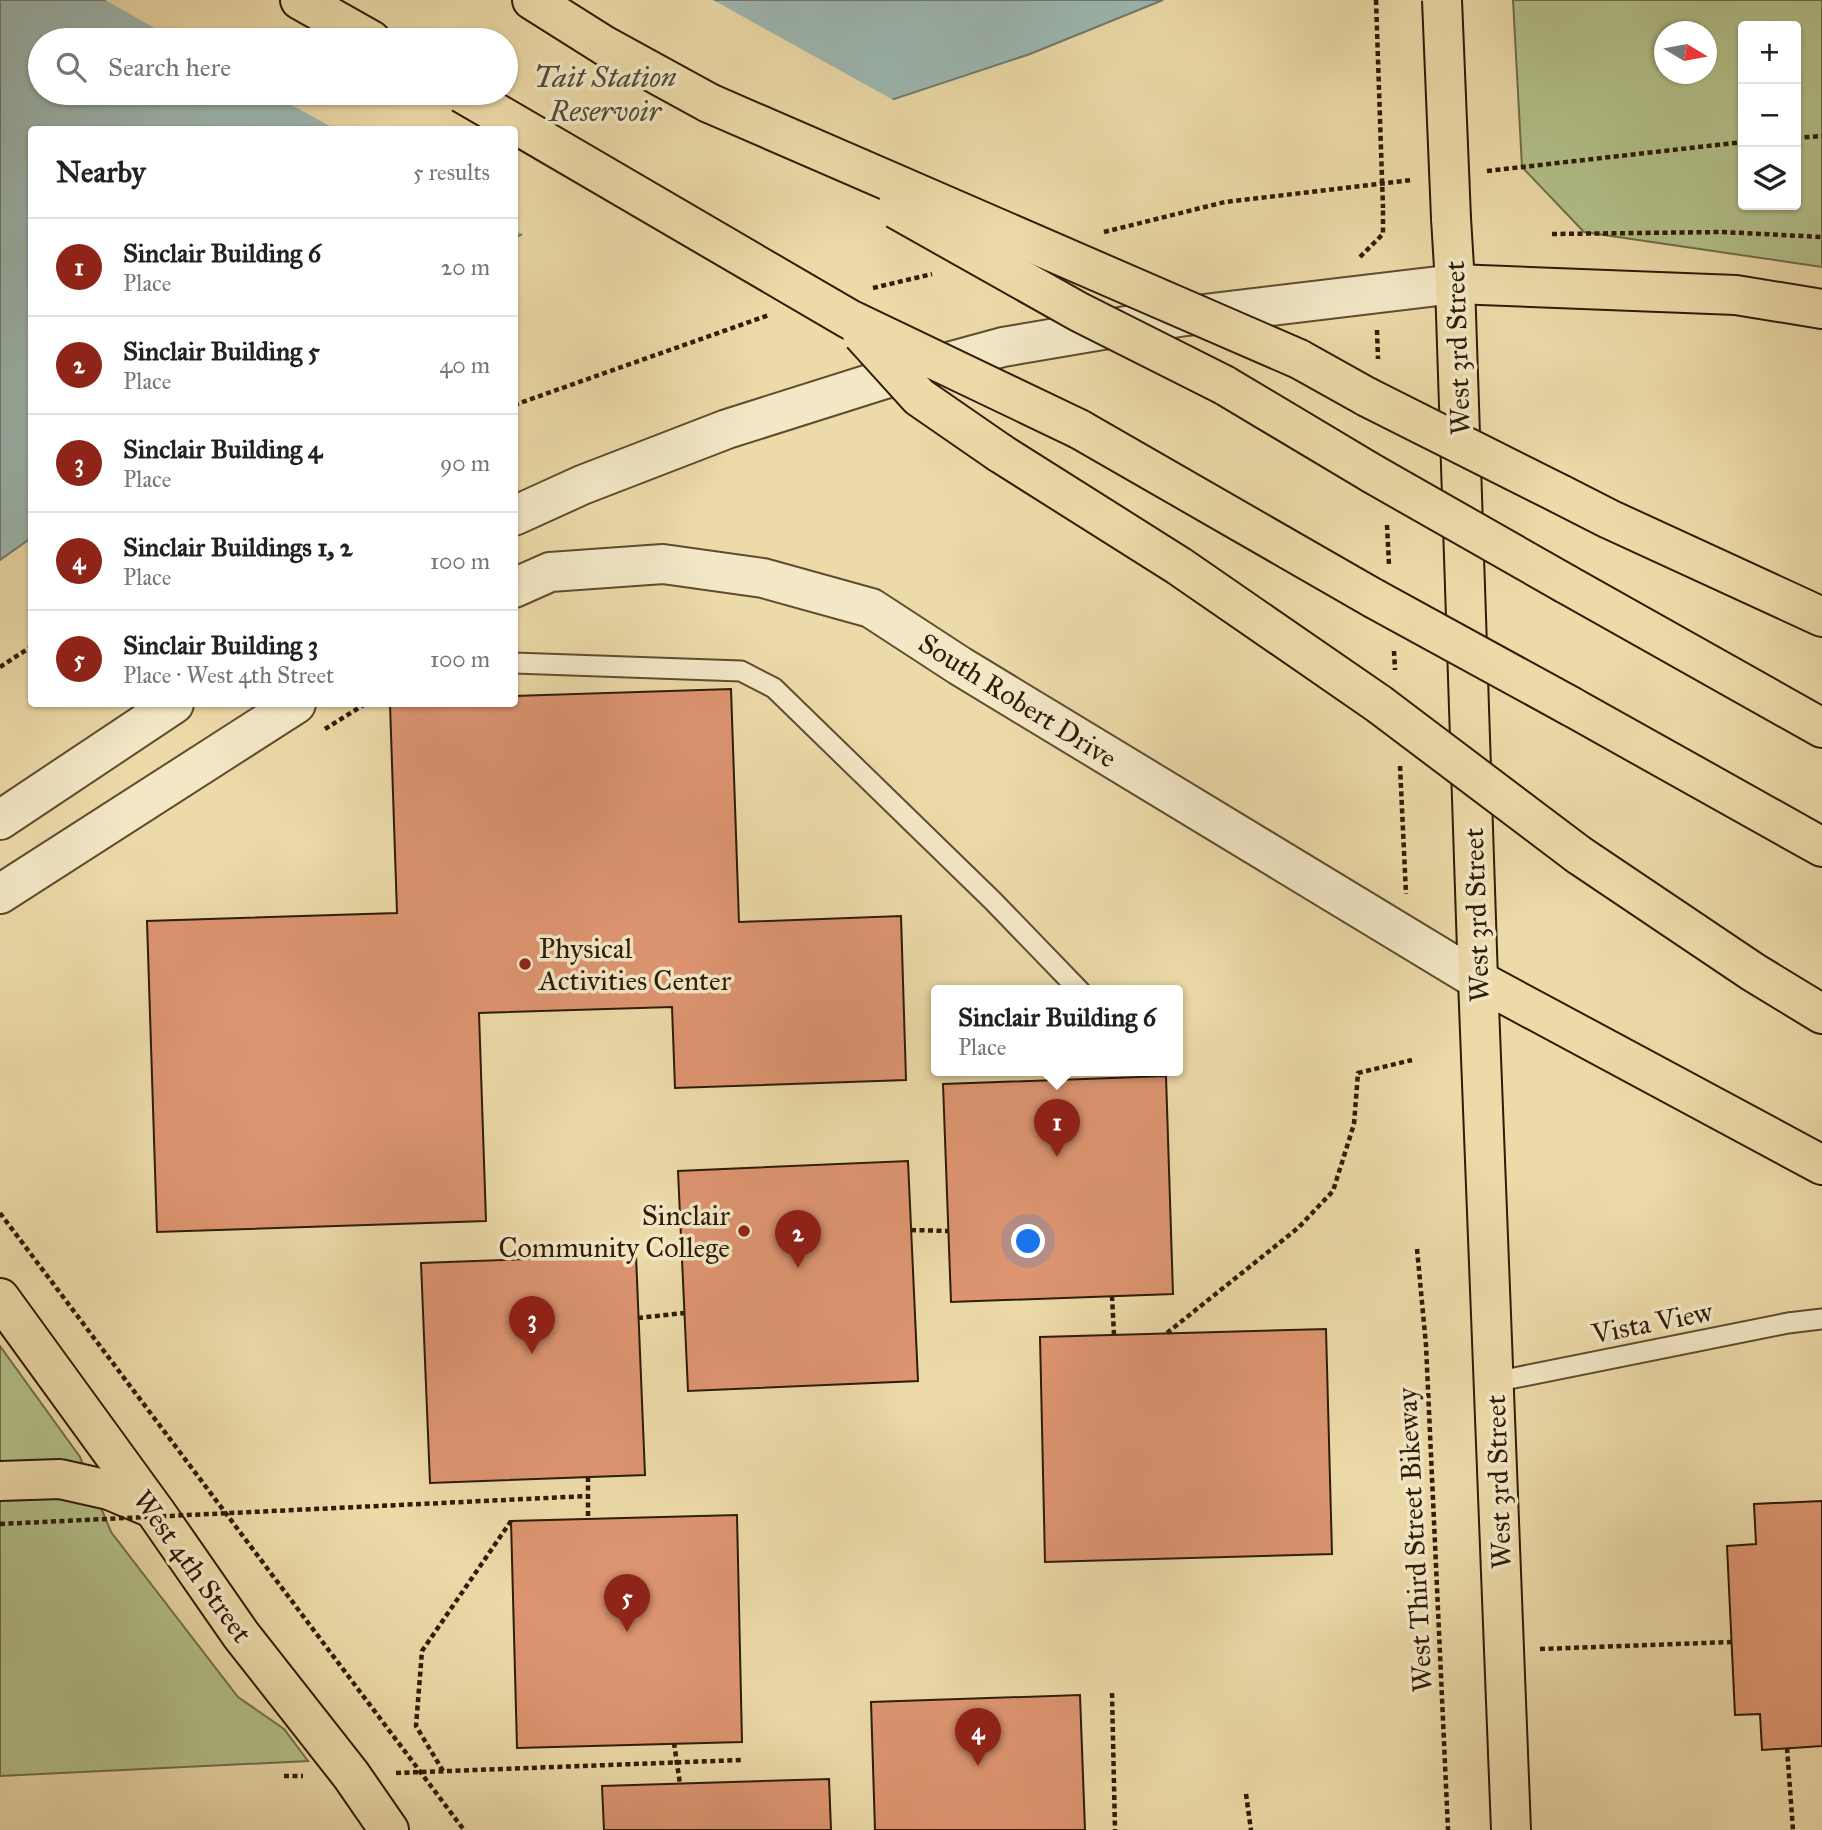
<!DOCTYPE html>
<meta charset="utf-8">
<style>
:root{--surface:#fff;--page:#f2f2f2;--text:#222;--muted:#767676;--line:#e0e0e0;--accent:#8f2418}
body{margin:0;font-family:"IM FELL Great Primer",serif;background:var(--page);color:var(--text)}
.controls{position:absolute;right:21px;top:21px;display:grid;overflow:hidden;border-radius:7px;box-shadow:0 2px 5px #0004}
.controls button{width:63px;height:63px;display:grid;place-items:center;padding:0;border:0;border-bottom:2px solid var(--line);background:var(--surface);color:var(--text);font:35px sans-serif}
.compass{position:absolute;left:1654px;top:21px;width:63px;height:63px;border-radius:50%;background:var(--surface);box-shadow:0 2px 5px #0004;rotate:100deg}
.you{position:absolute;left:1029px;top:1242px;width:24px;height:24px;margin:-18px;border:5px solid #fff;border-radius:50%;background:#1a73e8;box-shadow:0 0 0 10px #1a73e833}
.badge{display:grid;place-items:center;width:46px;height:46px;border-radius:50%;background:var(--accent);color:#fff;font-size:23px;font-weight:700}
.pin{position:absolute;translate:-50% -58px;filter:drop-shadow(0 2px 4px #0008)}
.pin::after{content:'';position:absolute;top:37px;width:24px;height:21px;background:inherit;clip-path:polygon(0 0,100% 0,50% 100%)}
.popup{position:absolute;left:931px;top:985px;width:252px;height:91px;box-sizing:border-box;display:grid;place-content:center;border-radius:7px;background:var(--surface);filter:drop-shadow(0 2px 5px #0005);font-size:23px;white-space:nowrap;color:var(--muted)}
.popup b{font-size:26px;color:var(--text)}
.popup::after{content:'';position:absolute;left:50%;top:100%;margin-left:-14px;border:14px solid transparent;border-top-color:var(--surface)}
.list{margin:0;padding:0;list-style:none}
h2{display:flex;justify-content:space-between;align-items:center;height:91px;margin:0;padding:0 28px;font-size:30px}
h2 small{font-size:23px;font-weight:400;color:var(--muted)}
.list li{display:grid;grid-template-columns:46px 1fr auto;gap:21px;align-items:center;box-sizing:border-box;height:98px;padding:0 28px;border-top:2px solid var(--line)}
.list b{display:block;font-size:26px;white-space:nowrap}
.list p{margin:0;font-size:23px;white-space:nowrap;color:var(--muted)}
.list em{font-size:23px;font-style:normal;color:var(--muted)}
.icon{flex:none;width:38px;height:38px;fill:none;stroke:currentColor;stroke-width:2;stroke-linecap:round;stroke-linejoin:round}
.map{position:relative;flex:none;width:1822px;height:1830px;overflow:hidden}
.search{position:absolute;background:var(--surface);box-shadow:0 2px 5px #0004;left:28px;top:28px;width:490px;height:77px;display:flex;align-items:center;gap:18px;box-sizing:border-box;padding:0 24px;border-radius:38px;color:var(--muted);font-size:26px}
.panel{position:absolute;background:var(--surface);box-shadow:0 2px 5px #0004;left:28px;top:126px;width:490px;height:581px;border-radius:7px}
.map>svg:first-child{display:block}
.green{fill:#b3c18b;stroke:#706e48;stroke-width:2;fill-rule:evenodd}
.water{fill:#9cb8b2;stroke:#707a6d;stroke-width:2;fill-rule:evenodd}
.pier{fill:#ecdaa8}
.building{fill:#dd9571;stroke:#2e1c06;stroke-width:2}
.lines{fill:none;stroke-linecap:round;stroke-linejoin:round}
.service-casing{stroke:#5e4c2e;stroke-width:23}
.tertiary-casing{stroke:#5e4c2e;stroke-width:42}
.primary-casing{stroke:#2e1c06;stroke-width:42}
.motorway-casing{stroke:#2e1c06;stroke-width:42}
.path{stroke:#2e1c06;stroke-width:4.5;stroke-dasharray:5 3.5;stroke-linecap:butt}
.service{stroke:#f3e7c6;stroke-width:19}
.tertiary{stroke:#f3e7c6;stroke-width:38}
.primary{stroke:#ecdaa8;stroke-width:38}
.motorway{stroke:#ecdaa8;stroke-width:38}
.primary-bridge-casing{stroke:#2e1c06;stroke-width:42;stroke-linecap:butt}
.motorway-bridge-casing{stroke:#2e1c06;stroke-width:42;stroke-linecap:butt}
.path-bridge{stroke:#2e1c06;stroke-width:4.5;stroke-dasharray:5 3.5;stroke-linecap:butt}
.primary-bridge{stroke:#ecdaa8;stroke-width:38}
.motorway-bridge{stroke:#ecdaa8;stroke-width:38}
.poi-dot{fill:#8f2418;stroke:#f3e7c6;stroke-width:2.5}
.labels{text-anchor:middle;stroke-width:7;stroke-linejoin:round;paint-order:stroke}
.street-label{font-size:28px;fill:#2e1c06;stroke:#f3e7c6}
.poi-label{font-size:28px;fill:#2e1c06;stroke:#f3e7c6;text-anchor:start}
.water-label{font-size:30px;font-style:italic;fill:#4f4b3a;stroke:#f3e7c6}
</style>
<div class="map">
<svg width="1822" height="1830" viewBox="0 0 1822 1830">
<rect width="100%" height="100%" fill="#ecdaa8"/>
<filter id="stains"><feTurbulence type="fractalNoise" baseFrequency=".00286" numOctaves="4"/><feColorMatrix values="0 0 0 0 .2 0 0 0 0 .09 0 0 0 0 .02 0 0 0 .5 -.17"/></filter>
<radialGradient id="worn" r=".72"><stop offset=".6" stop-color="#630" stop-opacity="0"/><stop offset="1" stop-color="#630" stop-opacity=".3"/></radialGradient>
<!-- green -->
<g class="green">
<path d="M 1513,0 L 1822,0 L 1822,267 L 1584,232 L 1522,167 ZM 1743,26 L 1796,26 L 1796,205 L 1743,205 ZM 1664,32 L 1706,32 L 1706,74 L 1664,74 Z"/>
<polygon points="0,1346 80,1457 111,1532 238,1697 284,1729 308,1761 0,1776"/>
</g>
<!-- water -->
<path class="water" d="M 0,0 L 1163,0 L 1030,54 L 574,205 L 515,238 L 514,130 L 32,130 L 31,538 L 0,560 ZM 40,40 L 506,40 L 506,93 L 40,93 Z"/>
<!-- pier -->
<polygon class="pier" points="105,0 713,0 897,102 576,208 525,236 515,230 514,130 335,129 270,93 506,93 506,40 176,40"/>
<!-- building -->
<g class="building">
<polygon points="731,689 739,922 901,916 906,1080 675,1088 672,1007 479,1013 486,1221 157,1232 147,921 397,913 390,704 514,704 514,696"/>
<polygon points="1166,1076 1173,1294 951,1302 943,1084"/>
<polygon points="908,1161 918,1381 688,1391 678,1171"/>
<polygon points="636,1255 645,1475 430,1483 421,1263"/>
<polygon points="1326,1329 1332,1554 1045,1562 1040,1337"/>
<polygon points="1822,1501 1822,1746 1762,1750 1760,1714 1735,1715 1727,1546 1756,1544 1754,1504"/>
<polygon points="737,1515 742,1742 517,1748 511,1521"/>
<polygon points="1080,1695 1085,1830 875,1830 871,1702"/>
<polygon points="829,1779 831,1830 604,1830 602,1786"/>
</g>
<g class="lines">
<defs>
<g id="service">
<polyline points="514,663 741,671 774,688 993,901 1080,991"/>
<polyline points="1494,1382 1788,1323 1822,1319"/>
</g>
<g id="tertiary">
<polyline points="514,516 582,485 727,429 882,380 1003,347 1179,317 1455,284"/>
<polyline points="514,588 550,572 663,564 763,578 871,608 960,666 1478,980"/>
<polyline points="0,820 174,704"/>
<polyline points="0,894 296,704"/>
</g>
<g id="primary">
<polyline points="1451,218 1455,284 1478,980 1511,1830"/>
<polyline points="0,1298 157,1514 241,1635 351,1775 389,1830"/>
<polyline points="0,1481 60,1479 109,1490 152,1508"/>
</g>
<g id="motorway">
<polyline points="300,0 371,40"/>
<polyline points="532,0 605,46 709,103"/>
<polyline points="1455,284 1736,295 1822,309"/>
<polyline points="1299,359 1367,397"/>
<polyline points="1224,385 1373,474"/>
<polyline points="1079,429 1373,598"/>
<polyline points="1000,453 1179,566 1379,704"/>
<polyline points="1560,494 1609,519 1822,617"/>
<polyline points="1566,584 1822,728"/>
<polyline points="1572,707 1822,847"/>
<polyline points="1579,855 1753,972 1822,1014"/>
<polyline points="1478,980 1822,1165"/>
</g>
</defs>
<!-- service casing -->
<use href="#service" class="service-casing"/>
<!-- tertiary casing -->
<use href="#tertiary" class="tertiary-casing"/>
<!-- primary casing -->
<use href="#primary" class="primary-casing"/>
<!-- motorway casing -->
<use href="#motorway" class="motorway-casing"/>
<!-- path -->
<g class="path">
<polyline points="1796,138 1822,136"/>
<polyline points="1487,171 1743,142"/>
<polyline points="1104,232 1225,202 1412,180"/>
<polyline points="1552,234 1722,232 1822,237"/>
<polyline points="1360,257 1383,234 1383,208"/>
<polyline points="873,288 932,274"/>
<polyline points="1377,330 1378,359"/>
<polyline points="514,405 769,315"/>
<polyline points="1387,525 1389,565"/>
<polyline points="1394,651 1395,670"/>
<polyline points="0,667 32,646"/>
<polyline points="325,729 365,704"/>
<polyline points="1400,766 1406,894"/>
<polyline points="0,1213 464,1830"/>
<polyline points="911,1230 948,1231"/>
<polyline points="1417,1249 1426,1345 1448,1830"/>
<polyline points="1112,1296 1114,1335"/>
<polyline points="638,1318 684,1313"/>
<polyline points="1167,1333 1298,1228 1333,1191 1354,1124 1358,1073 1412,1060"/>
<polyline points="588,1477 588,1519"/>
<polyline points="1540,1649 1731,1642"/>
<polyline points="1112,1693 1115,1830"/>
<polyline points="1787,1748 1793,1830"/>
<polyline points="443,1771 416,1726 422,1651 511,1521"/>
<polyline points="396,1773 741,1760"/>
<polyline points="284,1776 303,1776"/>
<polyline points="1246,1794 1251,1830"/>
</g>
<!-- service -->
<use href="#service" class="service"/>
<!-- tertiary -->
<use href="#tertiary" class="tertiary"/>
<!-- primary -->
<use href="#primary" class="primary"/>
<!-- motorway -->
<use href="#motorway" class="motorway"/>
<defs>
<polyline id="primary-bridge" points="1442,0 1451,218"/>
<g id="motorway-bridge">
<polyline points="462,93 849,319 1079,429"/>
<polyline points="709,103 1299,359"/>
<polyline points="896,209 1079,312 1224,385"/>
<polyline points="862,334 919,397 1000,453"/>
<polyline points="1367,397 1560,494"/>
<polyline points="1373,474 1566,584"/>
<polyline points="1373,598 1572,707"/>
<polyline points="1379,704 1579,855"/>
</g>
</defs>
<!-- primary-bridge casing -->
<use href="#primary-bridge" class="primary-bridge-casing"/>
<!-- motorway-bridge casing -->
<use href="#motorway-bridge" class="motorway-bridge-casing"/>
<!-- path-bridge -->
<g class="path-bridge">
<polyline points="1376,0 1383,208"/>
<polyline points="0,1524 588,1496"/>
<polyline points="674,1743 680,1784"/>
</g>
<!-- primary-bridge -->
<use href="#primary-bridge" class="primary-bridge"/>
<!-- motorway-bridge -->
<use href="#motorway-bridge" class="motorway-bridge"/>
</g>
<!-- markers -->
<g class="poi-dot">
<circle cx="525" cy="964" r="7"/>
<circle cx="744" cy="1231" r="7"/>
</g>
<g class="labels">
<!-- street labels -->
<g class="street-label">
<text transform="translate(1457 348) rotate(-92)" y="10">West 3rd Street</text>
<text transform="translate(1018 700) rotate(32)" y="10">South Robert Drive</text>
<text transform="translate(1476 915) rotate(-92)" y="10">West 3rd Street</text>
<text transform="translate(1652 1322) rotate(-11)" y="10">Vista View</text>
<text transform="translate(1498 1482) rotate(-92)" y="10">West 3rd Street</text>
<text transform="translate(1414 1540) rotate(-93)" y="10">West Third Street Bikeway</text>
<text transform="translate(193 1566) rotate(54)" y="10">West 4th Street</text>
</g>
<!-- poi labels -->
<g class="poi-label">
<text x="539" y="958">Physical<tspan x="539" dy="32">Activities Center</tspan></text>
<text x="730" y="1225" text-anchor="end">Sinclair<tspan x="730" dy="32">Community College</tspan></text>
</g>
<!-- water labels -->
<g class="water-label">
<text x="605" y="87">Tait Station<tspan x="605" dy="34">Reservoir</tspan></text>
</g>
</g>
<rect width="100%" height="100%" filter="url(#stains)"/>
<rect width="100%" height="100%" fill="url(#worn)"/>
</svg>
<div class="controls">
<button>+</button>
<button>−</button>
<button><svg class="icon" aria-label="layers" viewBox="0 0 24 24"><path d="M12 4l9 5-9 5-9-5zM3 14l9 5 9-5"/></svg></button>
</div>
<svg class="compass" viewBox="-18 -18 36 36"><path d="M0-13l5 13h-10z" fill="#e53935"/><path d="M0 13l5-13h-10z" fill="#767676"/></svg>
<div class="you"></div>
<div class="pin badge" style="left:1057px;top:1157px">1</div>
<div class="popup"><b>Sinclair Building 6</b>Place</div>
<div class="pin badge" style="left:798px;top:1268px">2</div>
<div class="pin badge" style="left:532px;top:1354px">3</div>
<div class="pin badge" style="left:978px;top:1766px">4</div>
<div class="pin badge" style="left:627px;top:1632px">5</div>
<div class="search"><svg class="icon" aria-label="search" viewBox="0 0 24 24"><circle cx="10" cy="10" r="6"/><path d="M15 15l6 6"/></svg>Search here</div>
<section class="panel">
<h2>Nearby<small>5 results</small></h2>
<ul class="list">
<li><span class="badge">1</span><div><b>Sinclair Building 6</b><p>Place</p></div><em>20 m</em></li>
<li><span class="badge">2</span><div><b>Sinclair Building 5</b><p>Place</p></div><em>40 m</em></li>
<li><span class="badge">3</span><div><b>Sinclair Building 4</b><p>Place</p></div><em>90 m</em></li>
<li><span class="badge">4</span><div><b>Sinclair Buildings 1, 2</b><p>Place</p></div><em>100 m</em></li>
<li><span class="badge">5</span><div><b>Sinclair Building 3</b><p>Place · West 4th Street</p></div><em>100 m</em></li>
</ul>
</section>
</div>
